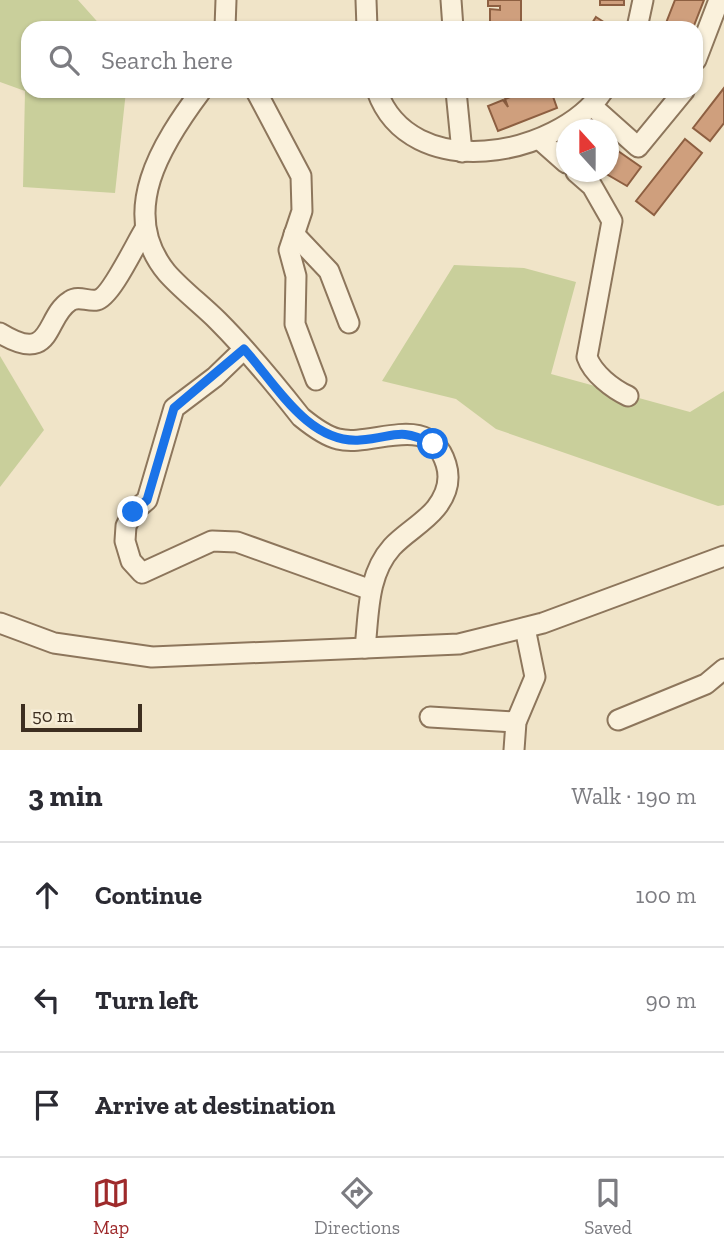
<!DOCTYPE html>
<meta charset="utf-8">
<style>
:root{--surface:#fff;--page:#f7f7f7;--text:#2b2b33;--muted:#7c7c81;--line:#e1e1e2;--accent:#9e2a2b}
body{margin:0;font-family:"Zilla Slab",serif;background:var(--page);color:var(--text)}
.compass{position:absolute;left:556px;top:119px;width:63px;height:63px;border-radius:50%;background:var(--surface);box-shadow:0 2px 5px #0004;rotate:339deg}
.scale{position:absolute;left:21px;bottom:18px;width:121px;box-sizing:border-box;padding-left:7px;border:4px solid #3d2e20;border-top:0;font-size:19px;line-height:24px;white-space:nowrap;color:#3d2e20;-webkit-text-stroke:5px #f7eed8;paint-order:stroke}
.stop{position:absolute;width:21px;height:21px;margin:-16px;border:5px solid #1a73e8;border-radius:50%;background:#fff}
.stop.end{background:#1a73e8;border-color:#fff;box-shadow:0 2px 7px #0008}
.list{margin:0;padding:0;list-style:none}
h2{display:flex;justify-content:space-between;align-items:center;height:91px;margin:0;padding:0 28px;font-size:30px}
h2 small{font-size:23px;font-weight:400;color:var(--muted)}
.list li{display:grid;grid-template-columns:46px 1fr auto;gap:21px;align-items:center;box-sizing:border-box;height:105px;padding:0 28px;border-top:2px solid var(--line)}
.list b{display:block;font-size:26px;white-space:nowrap}
.list em{font-size:23px;font-style:normal;color:var(--muted)}
.icon{flex:none;width:38px;height:38px;fill:none;stroke:currentColor;stroke-width:2;stroke-linecap:round;stroke-linejoin:round}
.map{position:relative;flex:none;width:724px;height:750px;overflow:hidden}
.search{position:absolute;background:var(--surface);box-shadow:0 2px 5px #0004;left:21px;right:21px;top:21px;height:77px;display:flex;align-items:center;gap:18px;box-sizing:border-box;padding:0 24px;border-radius:21px;color:var(--muted);font-size:26px}
.sheet{height:406px;background:var(--surface)}
nav{display:flex;justify-content:space-around;align-items:center;box-sizing:border-box;height:98px;border-top:2px solid var(--line);background:var(--surface);font-size:19px;color:var(--muted)}
nav a{display:grid;justify-items:center;gap:4px}
nav .on{color:var(--accent)}
.map>svg:first-child{display:block}
.green{fill:#c9cf9b}
.building{fill:#cf9f7d;stroke:#8d5f41;stroke-width:2}
.lines{fill:none;stroke-linecap:round;stroke-linejoin:round}
.minor-casing{stroke:#8d765c;stroke-width:23}
.minor{stroke:#faf1dc;stroke-width:19}
.route{stroke:#1a73e8;stroke-width:9}
</style>
<div class="map">
<svg width="724" height="750" viewBox="0 0 724 750">
<rect width="100%" height="100%" fill="#f0e4c8"/>
<!-- green -->
<g class="green">
<polygon points="0,0 78,0 103,28 28,28 28,91 126,91 115,193 23,187 25,91 0,82"/>
<polygon points="454,265 524,268 576,282 551,374 690,412 724,391 724,505 718,506 496,429 456,399 382,381"/>
<polygon points="0,356 44,430 0,487"/>
</g>
<!-- building -->
<g class="building">
<polygon points="488,0 521,0 521,24 490,24 490,9 500,10 500,6 488,6"/>
<rect x="600" y="0" width="24" height="5"/>
<polygon points="675,0 704,0 693,28 668,28 670,24 666,23"/>
<polygon points="596,17 613,28 589,28"/>
<polygon points="724,88 724,123 710,141 693,128"/>
<polygon points="526,91 532,91 535,97 534,91 551,91 557,108 498,131 488,106 503,100 508,107 505,99"/>
<polygon points="685,139 702,153 654,215 636,201"/>
<polygon points="608,144 641,167 627,186 603,172 608,172"/>
</g>
<g class="lines">
<defs>
<g id="minor">
<polyline points="366,0 367,28"/>
<polyline points="451,0 453,28"/>
<polyline points="225,28 226,0"/>
<polyline points="637,28 643,0"/>
<polyline points="696,60 719,0"/>
<path d="M 201,91 C 162,143 117,213 167,273 C 182,290 202,305 218,321 C 248,351 275,384 301,417 C 312,426 325,436 338,439 C 373,448 429,410 446,464 C 451,480 447,494 436,508 C 424,523 405,533 392,547 C 367,575 369,613 365,648"/>
<polyline points="256,91 301,176 302,211 289,250 296,276 295,324 316,380"/>
<path d="M 377,91 C 410,184 557,158 603,91"/>
<polyline points="456,91 462,152"/>
<polyline points="592,106 638,147 684,91"/>
<polyline points="540,140 566,163"/>
<path d="M 576,172 L 592,186 L 612,221 L 587,357 C 593,374 613,389 628,396"/>
<polyline points="294,234 329,271 349,323"/>
<path d="M 0,333 C 54,366 44,317 70,301 C 79,295 88,302 97,300 C 111,297 136,243 145,229"/>
<polyline points="244,349 215,377 174,408 147,500 133,512 126,526 125,541 131,561 142,573 212,541 237,542 371,590"/>
<polyline points="0,623 54,643 152,657 459,644 543,623 724,556"/>
<polyline points="430,717 516,722"/>
<polyline points="618,720 706,684 724,669"/>
<polyline points="514,750 516,722 535,677 525,628"/>
</g>
</defs>
<!-- minor casing -->
<use href="#minor" class="minor-casing"/>
<!-- minor -->
<use href="#minor" class="minor"/>
</g>
<g class="lines">
<!-- route -->
<path class="route" d="M 133,512 L 147,500 L 174,408 L 244,349 C 275,383 308,444 360,440 C 395,438 397,426 433,444"/>
</g>
</svg>
<svg class="compass" viewBox="-18 -18 36 36"><path d="M0-13l5 13h-10z" fill="#e53935"/><path d="M0 13l5-13h-10z" fill="#7c7c81"/></svg>
<div class="scale">50 m</div>
<div class="stop" style="left:433px;top:444px"></div>
<div class="stop end" style="left:133px;top:512px"></div>
<div class="search"><svg class="icon" aria-label="search" viewBox="0 0 24 24"><circle cx="10" cy="10" r="6"/><path d="M15 15l6 6"/></svg>Search here</div>
</div>
<section class="sheet">
<h2>3 min<small>Walk · 190 m</small></h2>
<ul class="list">
<li><svg class="icon" aria-label="ahead" viewBox="0 0 24 24"><path d="M12 20V5M6 11l6-6 6 6"/></svg><div><b>Continue</b></div><em>100 m</em></li>
<li><svg class="icon" aria-label="left" viewBox="0 0 24 24"><path d="M17 20v-9H6M10 6l-5 5 5 5"/></svg><div><b>Turn left</b></div><em>90 m</em></li>
<li><svg class="icon" aria-label="arrive" viewBox="0 0 24 24"><path d="M6 21V4h12l-3 4 3 4H6"/></svg><div><b>Arrive at destination</b></div></li>
</ul>
</section>
<nav>
<a class="on"><svg class="icon" aria-label="map" viewBox="0 0 24 24"><path d="M3 6l6-2 6 2 6-2v14l-6 2-6-2-6 2zM9 4v14M15 6v14"/></svg>Map</a>
<a><svg class="icon" aria-label="directions" viewBox="0 0 24 24"><path d="M12 3l9 9-9 9-9-9zM9 14v-3h6M13 9l2 2-2 2"/></svg>Directions</a>
<a><svg class="icon" aria-label="saved" viewBox="0 0 24 24"><path d="M7 4h10v16l-5-4-5 4z"/></svg>Saved</a>
</nav>
